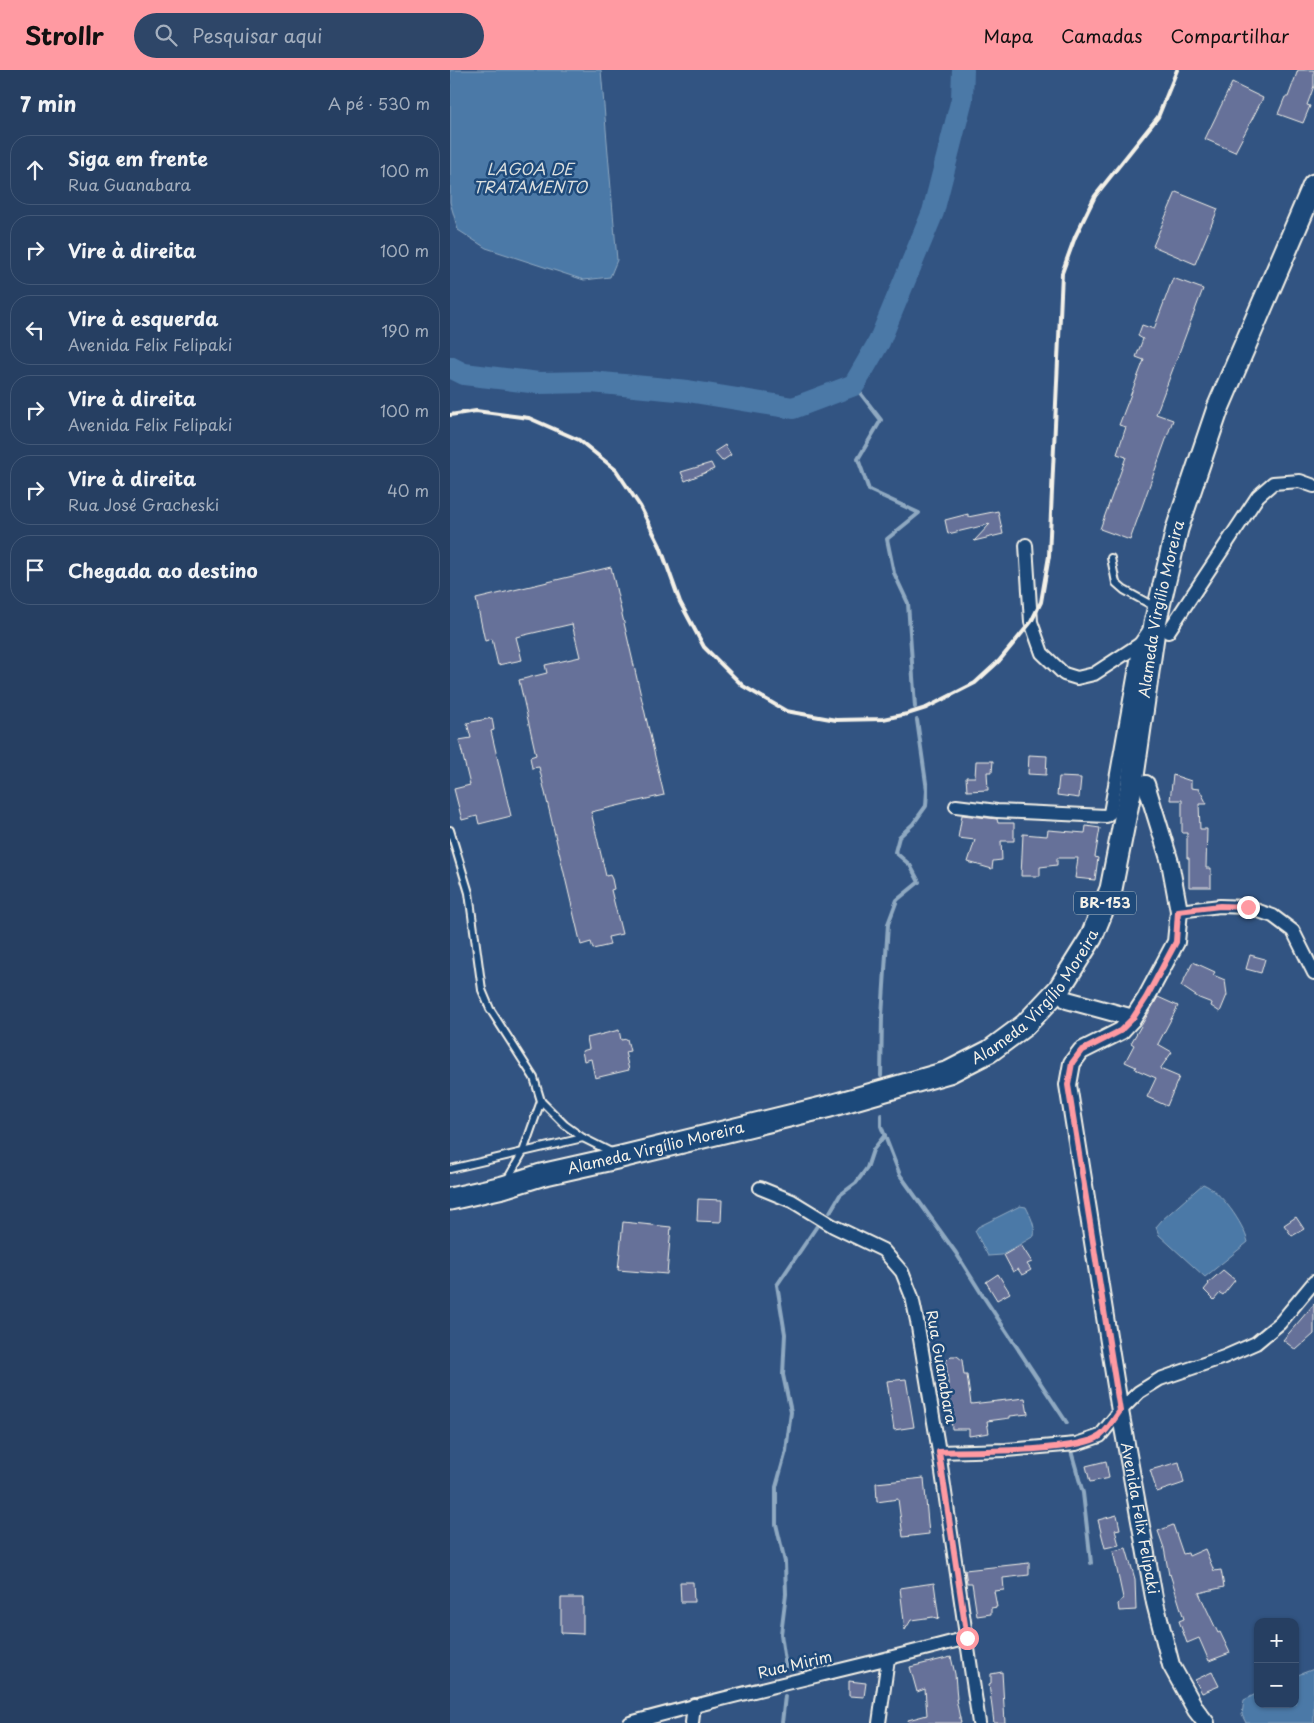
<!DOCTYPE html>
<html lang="pt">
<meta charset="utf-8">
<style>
:root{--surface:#263f62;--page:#2e4668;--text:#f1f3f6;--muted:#a4afbe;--line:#425877;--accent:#ff9aa2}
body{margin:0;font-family:"Playpen Sans",sans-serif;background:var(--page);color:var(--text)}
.controls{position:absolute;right:15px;bottom:15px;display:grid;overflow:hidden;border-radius:10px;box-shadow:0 1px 4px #0004}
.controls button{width:45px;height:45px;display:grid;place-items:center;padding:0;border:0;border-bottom:1px solid var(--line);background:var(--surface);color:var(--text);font:25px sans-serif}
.stop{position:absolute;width:15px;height:15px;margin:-11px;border:4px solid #ff9aa2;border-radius:50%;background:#fff}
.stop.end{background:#ff9aa2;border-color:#fff;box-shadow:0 1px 5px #0008}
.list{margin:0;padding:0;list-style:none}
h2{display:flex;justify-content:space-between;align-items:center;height:65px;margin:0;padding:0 20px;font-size:21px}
h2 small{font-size:16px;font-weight:400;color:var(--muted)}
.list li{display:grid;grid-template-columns:32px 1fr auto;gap:15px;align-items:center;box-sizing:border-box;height:70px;margin:0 10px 10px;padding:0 10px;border:1px solid var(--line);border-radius:20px}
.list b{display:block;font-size:19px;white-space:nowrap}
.list p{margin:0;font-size:16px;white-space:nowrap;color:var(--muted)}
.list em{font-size:16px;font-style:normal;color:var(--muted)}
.icon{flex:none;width:28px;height:28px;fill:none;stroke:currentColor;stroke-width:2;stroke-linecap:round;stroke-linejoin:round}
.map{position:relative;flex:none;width:864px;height:1653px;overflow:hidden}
header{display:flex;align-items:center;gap:30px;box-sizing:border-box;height:70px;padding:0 25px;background:var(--accent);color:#111}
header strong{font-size:24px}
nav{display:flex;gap:28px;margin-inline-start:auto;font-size:18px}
.search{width:350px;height:45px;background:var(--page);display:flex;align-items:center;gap:12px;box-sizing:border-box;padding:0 18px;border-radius:28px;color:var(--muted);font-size:19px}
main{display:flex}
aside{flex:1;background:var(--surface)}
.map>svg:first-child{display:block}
.water{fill:#4b79a7;stroke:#8fa9c1}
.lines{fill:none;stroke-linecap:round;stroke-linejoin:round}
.stream{stroke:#8fa9c1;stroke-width:4}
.river{stroke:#4b79a7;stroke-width:22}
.building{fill:#667199;stroke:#f4f1e8}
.service-casing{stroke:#f4f1e8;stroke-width:10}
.minor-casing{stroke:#f4f1e8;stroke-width:16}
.tertiary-casing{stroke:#f4f1e8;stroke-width:20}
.trunk-casing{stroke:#f4f1e8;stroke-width:25}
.service{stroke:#1f4a7a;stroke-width:6}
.minor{stroke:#1f4a7a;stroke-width:12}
.tertiary{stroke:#1f4a7a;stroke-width:16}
.trunk{stroke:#1f4a7a;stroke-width:21}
.rail{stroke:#f4f1e8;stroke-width:4}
.route{stroke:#ff9aa2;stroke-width:6}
.labels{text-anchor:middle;stroke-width:5;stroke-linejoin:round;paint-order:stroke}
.shield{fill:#1f4a7a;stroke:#b4bfc7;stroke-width:1}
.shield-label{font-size:14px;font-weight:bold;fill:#f4f1e8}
.street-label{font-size:15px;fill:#f4f1e8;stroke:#1f4a7a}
.water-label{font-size:16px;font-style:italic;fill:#dbdfde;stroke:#1f4a7a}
</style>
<header>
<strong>Strollr</strong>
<div class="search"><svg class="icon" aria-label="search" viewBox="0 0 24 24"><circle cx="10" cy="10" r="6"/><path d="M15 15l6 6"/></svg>Pesquisar aqui</div>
<nav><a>Mapa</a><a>Camadas</a><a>Compartilhar</a></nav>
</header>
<main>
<aside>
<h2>7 min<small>A pé · 530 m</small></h2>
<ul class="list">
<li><svg class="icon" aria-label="ahead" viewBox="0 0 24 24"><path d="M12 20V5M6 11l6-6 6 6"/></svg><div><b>Siga em frente</b><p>Rua Guanabara</p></div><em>100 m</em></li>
<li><svg class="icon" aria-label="right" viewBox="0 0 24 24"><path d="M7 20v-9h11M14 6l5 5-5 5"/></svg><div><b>Vire à direita</b></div><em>100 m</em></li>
<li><svg class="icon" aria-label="left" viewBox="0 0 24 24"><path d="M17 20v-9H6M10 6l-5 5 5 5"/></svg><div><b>Vire à esquerda</b><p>Avenida Felix Felipaki</p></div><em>190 m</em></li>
<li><svg class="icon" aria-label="right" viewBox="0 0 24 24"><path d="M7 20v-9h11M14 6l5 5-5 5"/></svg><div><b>Vire à direita</b><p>Avenida Felix Felipaki</p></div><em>100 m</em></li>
<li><svg class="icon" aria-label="right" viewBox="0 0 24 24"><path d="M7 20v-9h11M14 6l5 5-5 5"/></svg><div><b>Vire à direita</b><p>Rua José Gracheski</p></div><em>40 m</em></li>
<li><svg class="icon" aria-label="arrive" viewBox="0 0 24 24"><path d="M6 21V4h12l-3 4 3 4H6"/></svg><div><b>Chegada ao destino</b></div></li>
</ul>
</aside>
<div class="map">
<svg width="864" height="1653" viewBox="0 0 864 1653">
<rect width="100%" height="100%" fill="#325482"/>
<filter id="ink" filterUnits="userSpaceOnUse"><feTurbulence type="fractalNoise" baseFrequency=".02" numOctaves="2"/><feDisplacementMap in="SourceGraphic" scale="10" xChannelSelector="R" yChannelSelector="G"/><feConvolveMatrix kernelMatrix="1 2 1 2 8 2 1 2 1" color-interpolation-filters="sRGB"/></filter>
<g filter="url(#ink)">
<!-- water -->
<g class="water">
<polygon points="0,0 151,0 167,190 160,207 134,210 36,178 8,160 0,132"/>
<path d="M 753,1114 C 771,1121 793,1153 798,1172 L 755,1207 L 709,1165 L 706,1157 L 712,1150 Z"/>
<path d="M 570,1136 L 576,1137 C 580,1145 586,1157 584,1166 L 552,1185 L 538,1186 L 525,1161 L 528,1157 Z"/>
<polygon points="864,1599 864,1653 796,1653 792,1645 794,1630 808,1623 808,1634 845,1634 845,1606"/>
</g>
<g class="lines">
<!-- stream -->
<g class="stream">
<polyline points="404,315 431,350 408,389 419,420 469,443 437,469 444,503 458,533 465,637"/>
<polyline points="431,1006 432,946 438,854 447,830 469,812 460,795 445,782 449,767 463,754 476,736 477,720 467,650"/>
<polyline points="431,1045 431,1056 450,1105 506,1183 533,1226 617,1353"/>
<polyline points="380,1142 390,1125 406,1113 417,1098 423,1080 435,1065"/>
<polyline points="621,1381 633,1423 641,1493"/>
<polyline points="336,1598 331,1564 336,1524 335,1492 326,1454 326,1417 336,1381 341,1342 333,1305 335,1264 327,1215 367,1156"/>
<polyline points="332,1653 335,1626"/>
</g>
<!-- river -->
<polyline class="river" points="0,297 14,304 89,313 141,312 238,321 343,338 404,315 429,272 483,142 512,29 513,0"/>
</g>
<!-- building -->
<g class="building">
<polygon points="848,0 864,0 864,16 857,35 860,36 853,53 828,44 835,27 838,27"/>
<polygon points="782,13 813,28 785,82 755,69"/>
<polygon points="726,122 768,139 745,194 703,176"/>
<polygon points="723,208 753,219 706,344 723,350 680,470 650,459 676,387 667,384 676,357 669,355 694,290 686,287 693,269 688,266 692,255 704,259"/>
<polygon points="275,375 281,385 272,391 264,382"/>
<polygon points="261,393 264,399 235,411 231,402"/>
<polygon points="548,441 553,464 524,471 540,454 498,464 495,450 518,444 518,447"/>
<polygon points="161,497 214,725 141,742 156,806 160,805 162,809 164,819 161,820 172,864 158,867 160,875 143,879 141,872 131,875 89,697 82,698 80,687 86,685 69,610 97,603 95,595 130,587 122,554 66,567 72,590 48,595 42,569 35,571 26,529"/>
<polygon points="42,648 44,660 41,661 61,746 29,754 27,746 12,750 4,719 20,715 9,670 21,668 17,653"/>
<polygon points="579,685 597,686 596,705 578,704"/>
<polygon points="526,691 543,691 542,702 537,702 538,720 517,721 516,707 525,707"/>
<polygon points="723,705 741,711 741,718 749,719 757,734 749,734 750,759 757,759 756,798 761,798 761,817 739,817 739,788 737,788 737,763 732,763 732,730 720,730"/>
<polygon points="609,707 631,708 629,728 607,725"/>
<polygon points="512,745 547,749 548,753 564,753 564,771 551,771 552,790 543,791 542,799 518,792 525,770 508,768"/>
<polygon points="636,756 650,758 645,787 648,788 645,810 625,808 628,788 607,788 607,795 590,797 590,806 571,806 573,764 597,766 598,760 635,763"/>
<polygon points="800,885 815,889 811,903 796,899"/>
<polygon points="743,892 765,902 763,905 775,910 777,925 770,942 761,936 762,933 749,928 731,916"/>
<polygon points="708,927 728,936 708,974 722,982 710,999 729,1007 717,1036 697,1027 706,1008 685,999 686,997 675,992 684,975 681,973"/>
<polygon points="169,960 171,970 177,969 180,981 175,982 179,1000 145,1008 141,989 134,991 132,981 139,979 137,968"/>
<polygon points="248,1129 272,1130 271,1152 247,1151"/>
<polygon points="846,1147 854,1159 842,1166 834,1155"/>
<polygon points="173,1152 221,1157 217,1204 168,1200"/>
<polygon points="571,1175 582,1192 577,1194 581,1200 572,1205 568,1199 563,1202 554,1185"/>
<polygon points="773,1200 785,1210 773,1225 770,1223 764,1230 754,1220 759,1214 758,1213"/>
<polygon points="548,1204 560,1223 547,1230 536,1212"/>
<polygon points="864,1234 864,1264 846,1280 833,1270"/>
<polygon points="501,1286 507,1286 512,1290 514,1305 517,1305 521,1334 575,1328 578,1344 560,1346 560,1348 537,1351 539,1363 519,1366 519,1359 502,1359 496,1291"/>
<polygon points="456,1309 464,1357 444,1360 437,1311"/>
<polygon points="656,1391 659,1408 640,1412 636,1396"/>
<polygon points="729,1392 734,1413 707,1422 700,1400"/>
<polygon points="474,1408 479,1464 453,1467 448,1429 427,1432 426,1413"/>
<polygon points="667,1445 670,1459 665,1460 669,1475 655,1478 648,1450"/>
<polygon points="723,1455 733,1484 738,1483 739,1486 755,1479 764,1501 771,1500 774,1517 749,1523 768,1563 770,1562 780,1583 759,1591 749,1568 737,1573 729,1551 734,1549 720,1504 719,1505 714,1478 708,1461"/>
<polygon points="676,1478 685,1509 686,1540 669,1541 668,1534 673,1528 663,1481"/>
<polygon points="579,1493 579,1505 553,1508 554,1520 544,1521 547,1537 541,1538 541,1544 527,1546 522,1513 517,1513 515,1500"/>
<polygon points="230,1512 243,1512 244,1532 231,1532"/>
<polygon points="484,1513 489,1549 483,1547 461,1550 455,1560 450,1518"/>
<polygon points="111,1528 133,1528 133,1564 111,1563"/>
<polygon points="501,1587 505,1604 507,1629 506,1629 511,1653 459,1653 458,1650 477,1645 475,1619 467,1622 460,1597"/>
<polygon points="552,1602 555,1653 544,1653 539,1614 541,1613 541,1604"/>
<polygon points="762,1602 769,1616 752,1623 745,1610"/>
<polygon points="399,1611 416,1613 414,1627 399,1626"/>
</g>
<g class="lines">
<defs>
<g id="service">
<polyline points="661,488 666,513 674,520 705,537"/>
<polyline points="0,760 19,823 32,920 40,939 84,1008 91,1031 115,1055 133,1068 163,1083"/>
<polyline points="0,1099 133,1068"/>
<polyline points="57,1110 73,1082 91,1031"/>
</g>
<g id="minor">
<polyline points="576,475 581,552 592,583 614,604 627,608 644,604 690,574"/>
<polyline points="718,562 808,426 823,413 850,411 864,416"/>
<polyline points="506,736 547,741 656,746 660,743 690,574 701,558"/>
<polyline points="729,841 770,836 797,837 823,846 843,861 864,903"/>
<polyline points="310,1118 342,1131 383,1156 433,1180 452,1202 462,1227 467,1251 489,1382 529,1653"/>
<polyline points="489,1382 556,1380 626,1374 650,1366 670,1341 689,1322 710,1309 774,1287 806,1273 830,1253 864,1212"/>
<path d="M 180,1653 C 292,1622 405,1598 517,1568"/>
<polyline points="242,1653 244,1635"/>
<polyline points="429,1653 438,1589"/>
</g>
<g id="tertiary">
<path id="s1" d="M 696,714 L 720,792 L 729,841 L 726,872 L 696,928 L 683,948 L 671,961 L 631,981 L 622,993 L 618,1015 L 670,1341 L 705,1533 L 721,1595 L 746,1640 L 756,1653"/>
<polyline points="617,930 683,948"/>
</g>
<g id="trunk">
<path id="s2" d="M 0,1129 L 53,1117 L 91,1105 L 171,1087 L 380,1036 L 499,1002 L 540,981 L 575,955 L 609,919 L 641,868 L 661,819 L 682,713 L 705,553 L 727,459 L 768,338 L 864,115"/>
</g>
</defs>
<!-- service casing -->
<use href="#service" class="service-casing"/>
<!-- minor casing -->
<use href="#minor" class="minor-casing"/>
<!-- tertiary casing -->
<use href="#tertiary" class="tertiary-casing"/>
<!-- trunk casing -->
<use href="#trunk" class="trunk-casing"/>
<!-- service -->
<use href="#service" class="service"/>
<!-- minor -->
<use href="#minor" class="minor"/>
<!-- tertiary -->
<use href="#tertiary" class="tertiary"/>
<!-- trunk -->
<use href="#trunk" class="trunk"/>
<!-- rail -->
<polyline class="rail" points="0,345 26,341 79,348 129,370 166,400 190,436 210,476 230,532 254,577 293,616 336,641 386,650 433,649 457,644 476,638 525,613 549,591 581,552 591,532 599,486 612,203 625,167 645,126 708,47 727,0"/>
</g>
</g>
<g class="lines" filter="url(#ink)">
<!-- route -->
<path class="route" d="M 517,1568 L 489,1382 C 521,1381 628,1382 650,1366 C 658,1360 664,1349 670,1341 L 618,1015 L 622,993 L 631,981 L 670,961 L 683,948 L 696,928 L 726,872 L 728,841 L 770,836 L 798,837"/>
</g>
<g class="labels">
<!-- shield labels -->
<rect class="shield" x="624" y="821.5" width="62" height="23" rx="4"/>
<g class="shield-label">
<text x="655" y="838">BR-153</text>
</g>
<!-- street labels -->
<g class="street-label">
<text dy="5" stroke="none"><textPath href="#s2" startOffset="1052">Alameda Virgílio Moreira</textPath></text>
<text dy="5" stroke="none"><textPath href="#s2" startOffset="632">Alameda Virgílio Moreira</textPath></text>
<text dy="5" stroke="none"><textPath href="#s2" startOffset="212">Alameda Virgílio Moreira</textPath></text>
<text transform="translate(491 1297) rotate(80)" y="5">Rua Guanabara</text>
<text dy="5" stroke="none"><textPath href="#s1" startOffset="789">Avenida Felix Felipaki</textPath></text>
<text transform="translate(345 1595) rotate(-13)" y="5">Rua Mirim</text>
</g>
<!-- water labels -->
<g class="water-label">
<text x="80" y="105">LAGOA DE<tspan x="80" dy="18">TRATAMENTO</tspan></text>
</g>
</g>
</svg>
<div class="controls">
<button>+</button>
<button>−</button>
</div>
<div class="stop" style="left:517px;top:1568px"></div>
<div class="stop end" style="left:798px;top:837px"></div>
</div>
</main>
